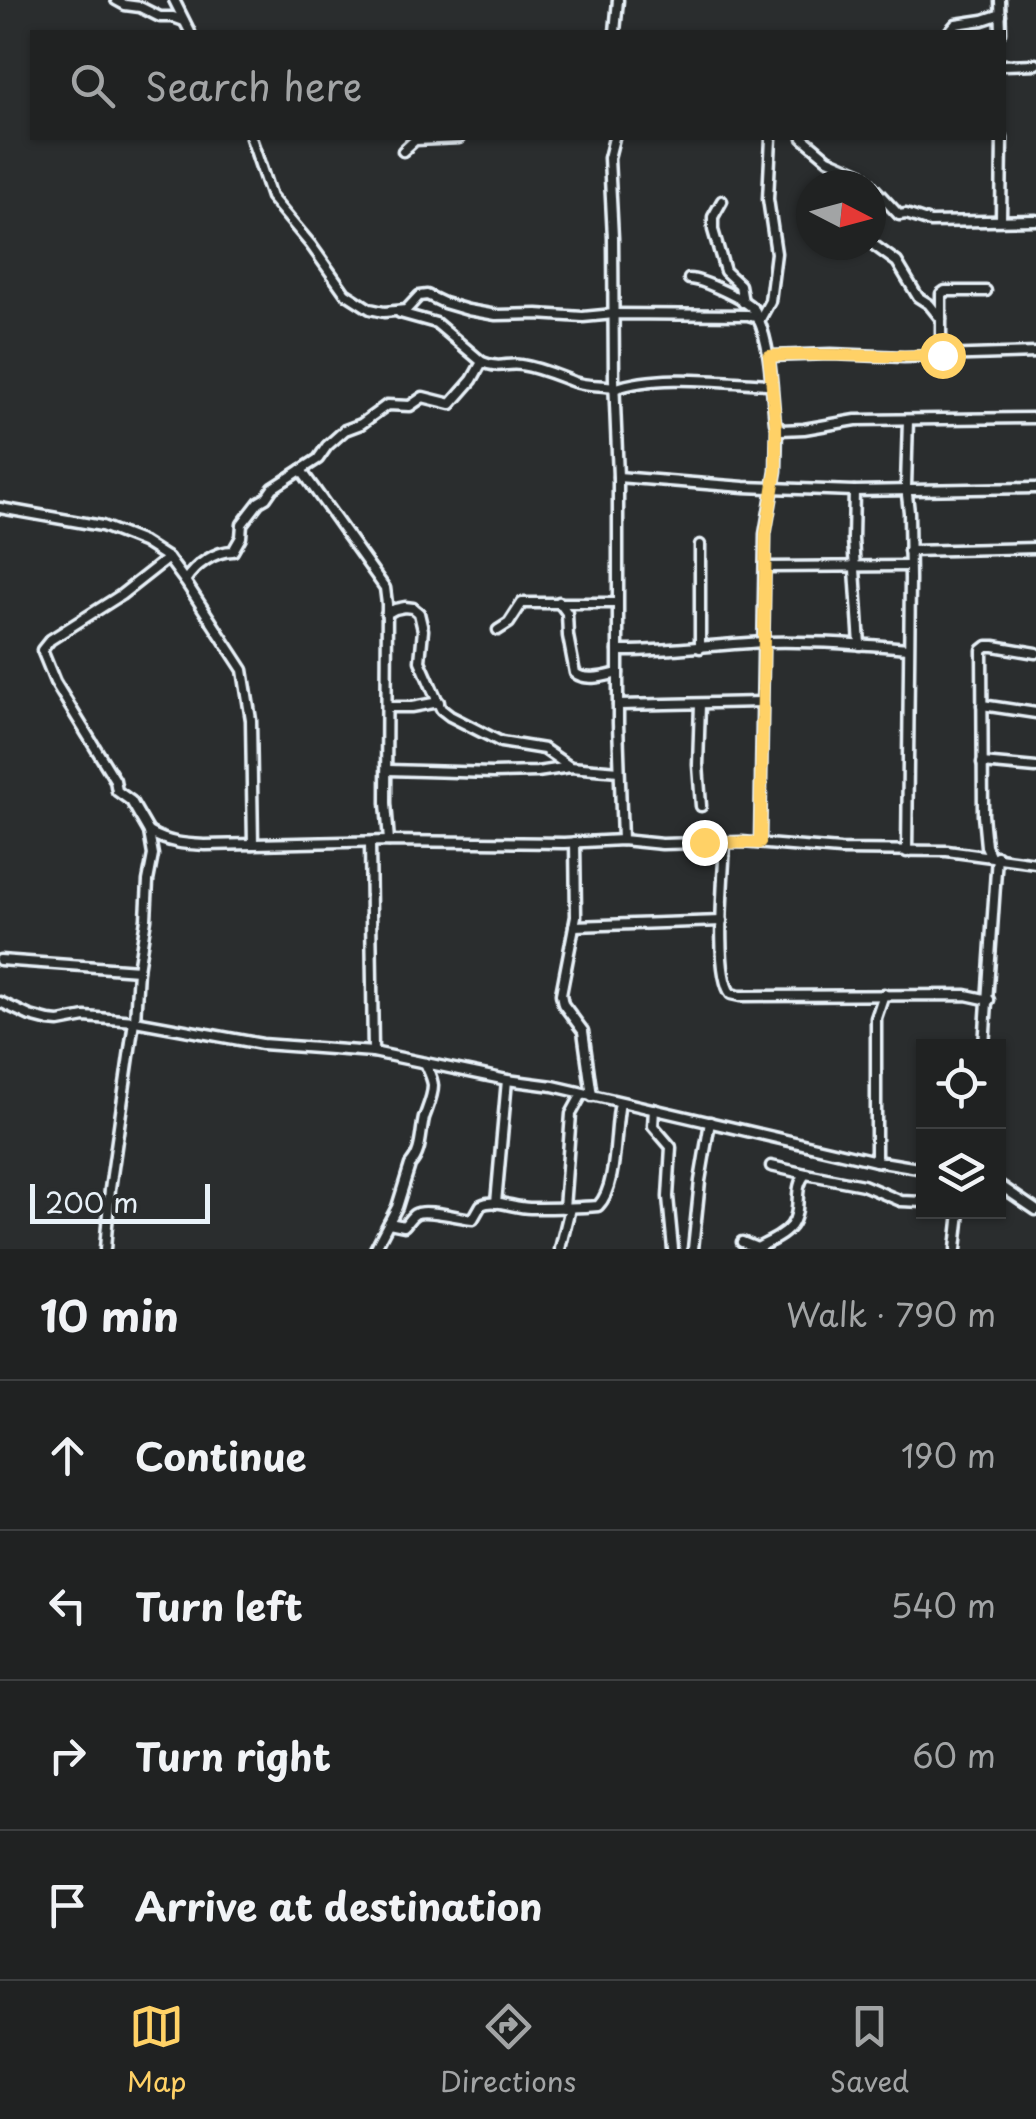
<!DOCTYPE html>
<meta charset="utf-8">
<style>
:root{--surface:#202222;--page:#2d2f2f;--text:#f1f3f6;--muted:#a2a4a5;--line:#3d3f40;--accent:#ffd166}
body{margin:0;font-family:"Playpen Sans",sans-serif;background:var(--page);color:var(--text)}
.controls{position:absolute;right:30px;bottom:30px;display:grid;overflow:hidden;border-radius:0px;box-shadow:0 2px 8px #0004}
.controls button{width:90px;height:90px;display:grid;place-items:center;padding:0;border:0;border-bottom:2px solid var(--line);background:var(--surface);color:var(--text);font:50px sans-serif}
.compass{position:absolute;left:796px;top:170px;width:90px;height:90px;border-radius:50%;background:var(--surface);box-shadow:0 2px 8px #0004;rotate:96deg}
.scale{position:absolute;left:30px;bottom:25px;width:180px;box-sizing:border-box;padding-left:10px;border:5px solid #e8f1f8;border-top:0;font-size:28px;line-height:35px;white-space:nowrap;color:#e8f1f8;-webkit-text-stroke:8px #2a2d2e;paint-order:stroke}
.stop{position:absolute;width:30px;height:30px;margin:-22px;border:8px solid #ffd166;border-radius:50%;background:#fff}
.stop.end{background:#ffd166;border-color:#fff;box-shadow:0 2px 10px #0008}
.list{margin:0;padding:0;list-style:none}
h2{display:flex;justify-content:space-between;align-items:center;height:130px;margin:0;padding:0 40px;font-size:42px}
h2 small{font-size:32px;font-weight:400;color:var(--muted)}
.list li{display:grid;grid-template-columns:65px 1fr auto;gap:30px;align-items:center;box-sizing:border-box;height:150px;padding:0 40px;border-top:2px solid var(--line)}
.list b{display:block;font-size:38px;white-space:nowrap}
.list em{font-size:32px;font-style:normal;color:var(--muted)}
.icon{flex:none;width:55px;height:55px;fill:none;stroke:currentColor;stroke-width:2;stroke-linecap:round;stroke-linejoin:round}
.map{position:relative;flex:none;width:1036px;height:1249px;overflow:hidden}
.search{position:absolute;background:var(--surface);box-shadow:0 2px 8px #0004;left:30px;right:30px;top:30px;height:110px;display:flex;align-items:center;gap:25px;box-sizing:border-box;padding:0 35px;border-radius:0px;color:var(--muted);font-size:38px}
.sheet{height:730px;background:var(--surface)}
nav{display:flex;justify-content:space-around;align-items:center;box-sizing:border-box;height:140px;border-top:2px solid var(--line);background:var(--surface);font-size:28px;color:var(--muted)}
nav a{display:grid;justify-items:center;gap:5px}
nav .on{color:var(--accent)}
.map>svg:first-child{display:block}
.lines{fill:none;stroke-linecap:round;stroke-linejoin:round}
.street-casing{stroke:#e8f1f8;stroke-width:15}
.street{stroke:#2a2d2e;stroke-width:8}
.route{stroke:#ffd166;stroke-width:12}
</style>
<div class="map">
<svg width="1036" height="1249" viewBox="0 0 1036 1249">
<rect width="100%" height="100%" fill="#2a2d2e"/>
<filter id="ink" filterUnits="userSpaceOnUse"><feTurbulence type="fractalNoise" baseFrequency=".01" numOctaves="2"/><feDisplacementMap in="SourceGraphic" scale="20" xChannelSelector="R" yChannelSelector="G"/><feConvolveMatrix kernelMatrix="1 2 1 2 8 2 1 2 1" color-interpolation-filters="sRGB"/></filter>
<g filter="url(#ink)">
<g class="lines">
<defs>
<g id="street">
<polyline points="116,0 125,5 140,7 160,17 173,17 184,21"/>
<polyline points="174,0 190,32"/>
<polyline points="1000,0 1001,32"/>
<polyline points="615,32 618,0"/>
<polyline points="949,32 956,24 983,20 1001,14"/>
<polyline points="1004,65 1036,64"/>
<path d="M 251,138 L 271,197 L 311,245 L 345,293 L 370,309 L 384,312 L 406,310 L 419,296 L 427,295 L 444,303 L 468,310 L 496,315 L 537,314 L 583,317 L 614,314 L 748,315 L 758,318 C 772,351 771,387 775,422 L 781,430 L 804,429 L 856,420 L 1036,418"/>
<polyline points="614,138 609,158 613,238 614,379 618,477 618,723 622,840"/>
<polyline points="803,138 828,159 860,173 899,215 906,214 930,222 1036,220"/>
<polyline points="403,151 415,140 459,138"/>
<polyline points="722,201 713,217 713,230 725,271 740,285 743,302"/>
<polyline points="1001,220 1002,138"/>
<polyline points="875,246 897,262 918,297 929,304 941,319"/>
<path d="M 689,279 C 701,279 748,300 755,311 C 756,313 757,316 758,318"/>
<path d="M 400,313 L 436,323 L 482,362 C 502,370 506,362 521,365 C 541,368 555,375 574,382 C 586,386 601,385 614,387"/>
<polyline points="759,321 770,301 776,253 768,199 771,138"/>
<polyline points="941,355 941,294 945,291 986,291"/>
<polyline points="769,356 831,354 904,357 1036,353"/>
<path d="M 614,389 C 659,373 723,382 770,384"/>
<polyline points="301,470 385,588 387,604 386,803 389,841"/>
<polyline points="618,477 744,487 854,491 1036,488"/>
<polyline points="854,491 853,539 860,645"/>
<polyline points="0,508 102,526 143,542 168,558 185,581 243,670 251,720 253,844"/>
<polyline points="700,545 700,648"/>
<polyline points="909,551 1036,548"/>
<polyline points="765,567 909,566"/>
<path d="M 185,581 C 195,565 215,551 233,551 L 241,537 L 242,524 L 259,502 L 266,498 L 273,488 L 318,459 L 327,446 L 345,430 L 361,424 L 387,405 L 410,406 L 423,397 L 451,404 L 472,380 L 482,362"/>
<path d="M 559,602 L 567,613 L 568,636 L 575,673 C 586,682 605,676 618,673"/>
<polyline points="386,614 395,609 405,607 413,608 419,613 423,630 420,661 441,709 450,716 501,742 544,749 570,767"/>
<polyline points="498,630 509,623 522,603 617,603"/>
<path d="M 618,651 C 668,652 717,644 767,642 C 813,641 861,644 908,648"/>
<polyline points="700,704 698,765 701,806"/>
<polyline points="618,705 762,702"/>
<polyline points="982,705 1036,713"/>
<polyline points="387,707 412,707 439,702"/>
<polyline points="982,763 1036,768"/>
<polyline points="388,770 493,773 537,772 570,767 619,771"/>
<path d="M 149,832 C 168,843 184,844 205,845 L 389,841 L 564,843 L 622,840 L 662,844 L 742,842 L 840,850 L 947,851 L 1036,863"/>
<polyline points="575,842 576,916 561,994 563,1004 583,1031 592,1096"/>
<path d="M 725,842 C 724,872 714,974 731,994 L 740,996 L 966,995 L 989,1000"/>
<polyline points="370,843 373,1052"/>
<polyline points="760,843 765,534 776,471 777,427"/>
<polyline points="907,852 910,579 909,512 906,486 908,420"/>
<polyline points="990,855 986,846 983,815 982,650 987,646 994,646 1036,653"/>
<polyline points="574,926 722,921"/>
<polyline points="0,960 138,970"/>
<polyline points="0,1002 30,1016 49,1021 59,1022 85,1017 135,1021 262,1044 373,1052 507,1080 553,1086 876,1161 924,1169"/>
<polyline points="135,1021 138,970 146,919 148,881 153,855 149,832 131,801 117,791 115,780 55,682 42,650 50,640 121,595 168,558"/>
<polyline points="984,1046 997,856"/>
<polyline points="654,1109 653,1126 671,1147 668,1197 673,1249"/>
<polyline points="876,1161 876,1018 884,994"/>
<polyline points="771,1166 806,1174"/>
<polyline points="998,1184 1036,1210"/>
<polyline points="496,1203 507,1080"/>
<polyline points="564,1208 571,1114 582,1094"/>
<path d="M 389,1223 L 404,1226 C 408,1222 410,1217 415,1214 C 424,1208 460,1218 473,1219 L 481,1205 C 496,1198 513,1208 530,1208 C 553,1208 575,1208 598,1206 C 618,1186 614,1130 620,1103"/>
<path d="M 742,1242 L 757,1248 C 769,1242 782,1237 791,1226 C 803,1210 792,1187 806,1174 L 863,1185 L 901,1201 L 924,1202"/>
<polyline points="105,1249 110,1189 134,1021"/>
<path d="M 375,1249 L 397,1207 L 410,1165 C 422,1152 420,1135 424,1118 C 427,1109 433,1096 433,1086 C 433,1079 428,1070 425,1063"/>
<polyline points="560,1249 570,1208"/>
<polyline points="693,1249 700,1181 710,1122"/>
<polyline points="956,1249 960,1212"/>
</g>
</defs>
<!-- street casing -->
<use href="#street" class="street-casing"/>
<!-- street -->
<use href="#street" class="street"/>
</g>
</g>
<g class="lines" filter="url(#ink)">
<!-- route -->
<path class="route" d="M 704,842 L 760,843 L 766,534 L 776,470 L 776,427 L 769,356 C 826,353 884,358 942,355"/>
</g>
</svg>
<div class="controls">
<button><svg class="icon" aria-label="locate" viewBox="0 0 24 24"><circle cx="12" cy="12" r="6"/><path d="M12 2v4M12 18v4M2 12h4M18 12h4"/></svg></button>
<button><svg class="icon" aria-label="layers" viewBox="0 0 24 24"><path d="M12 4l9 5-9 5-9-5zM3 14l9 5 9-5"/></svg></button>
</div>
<svg class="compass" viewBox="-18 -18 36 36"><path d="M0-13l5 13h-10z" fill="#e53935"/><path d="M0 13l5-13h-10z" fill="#a2a4a5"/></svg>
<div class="scale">200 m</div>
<div class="stop" style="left:942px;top:355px"></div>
<div class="stop end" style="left:704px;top:842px"></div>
<div class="search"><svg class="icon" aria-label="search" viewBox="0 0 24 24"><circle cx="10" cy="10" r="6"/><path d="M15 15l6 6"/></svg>Search here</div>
</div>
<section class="sheet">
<h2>10 min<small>Walk · 790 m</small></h2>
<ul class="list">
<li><svg class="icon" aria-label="ahead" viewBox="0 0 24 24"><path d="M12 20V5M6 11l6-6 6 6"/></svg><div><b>Continue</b></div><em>190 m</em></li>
<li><svg class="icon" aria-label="left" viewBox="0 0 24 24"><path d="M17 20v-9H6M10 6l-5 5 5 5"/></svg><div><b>Turn left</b></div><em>540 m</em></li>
<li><svg class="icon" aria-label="right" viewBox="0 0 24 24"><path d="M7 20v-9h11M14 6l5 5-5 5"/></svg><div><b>Turn right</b></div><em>60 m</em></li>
<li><svg class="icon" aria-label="arrive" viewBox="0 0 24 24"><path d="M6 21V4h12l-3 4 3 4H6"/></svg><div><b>Arrive at destination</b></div></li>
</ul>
</section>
<nav>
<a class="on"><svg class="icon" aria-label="map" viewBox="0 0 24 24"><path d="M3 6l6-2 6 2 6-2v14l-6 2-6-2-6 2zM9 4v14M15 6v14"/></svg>Map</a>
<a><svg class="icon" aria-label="directions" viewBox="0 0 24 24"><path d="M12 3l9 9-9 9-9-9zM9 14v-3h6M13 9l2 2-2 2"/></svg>Directions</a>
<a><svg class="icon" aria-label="saved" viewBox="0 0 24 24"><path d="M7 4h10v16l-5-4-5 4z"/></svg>Saved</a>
</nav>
